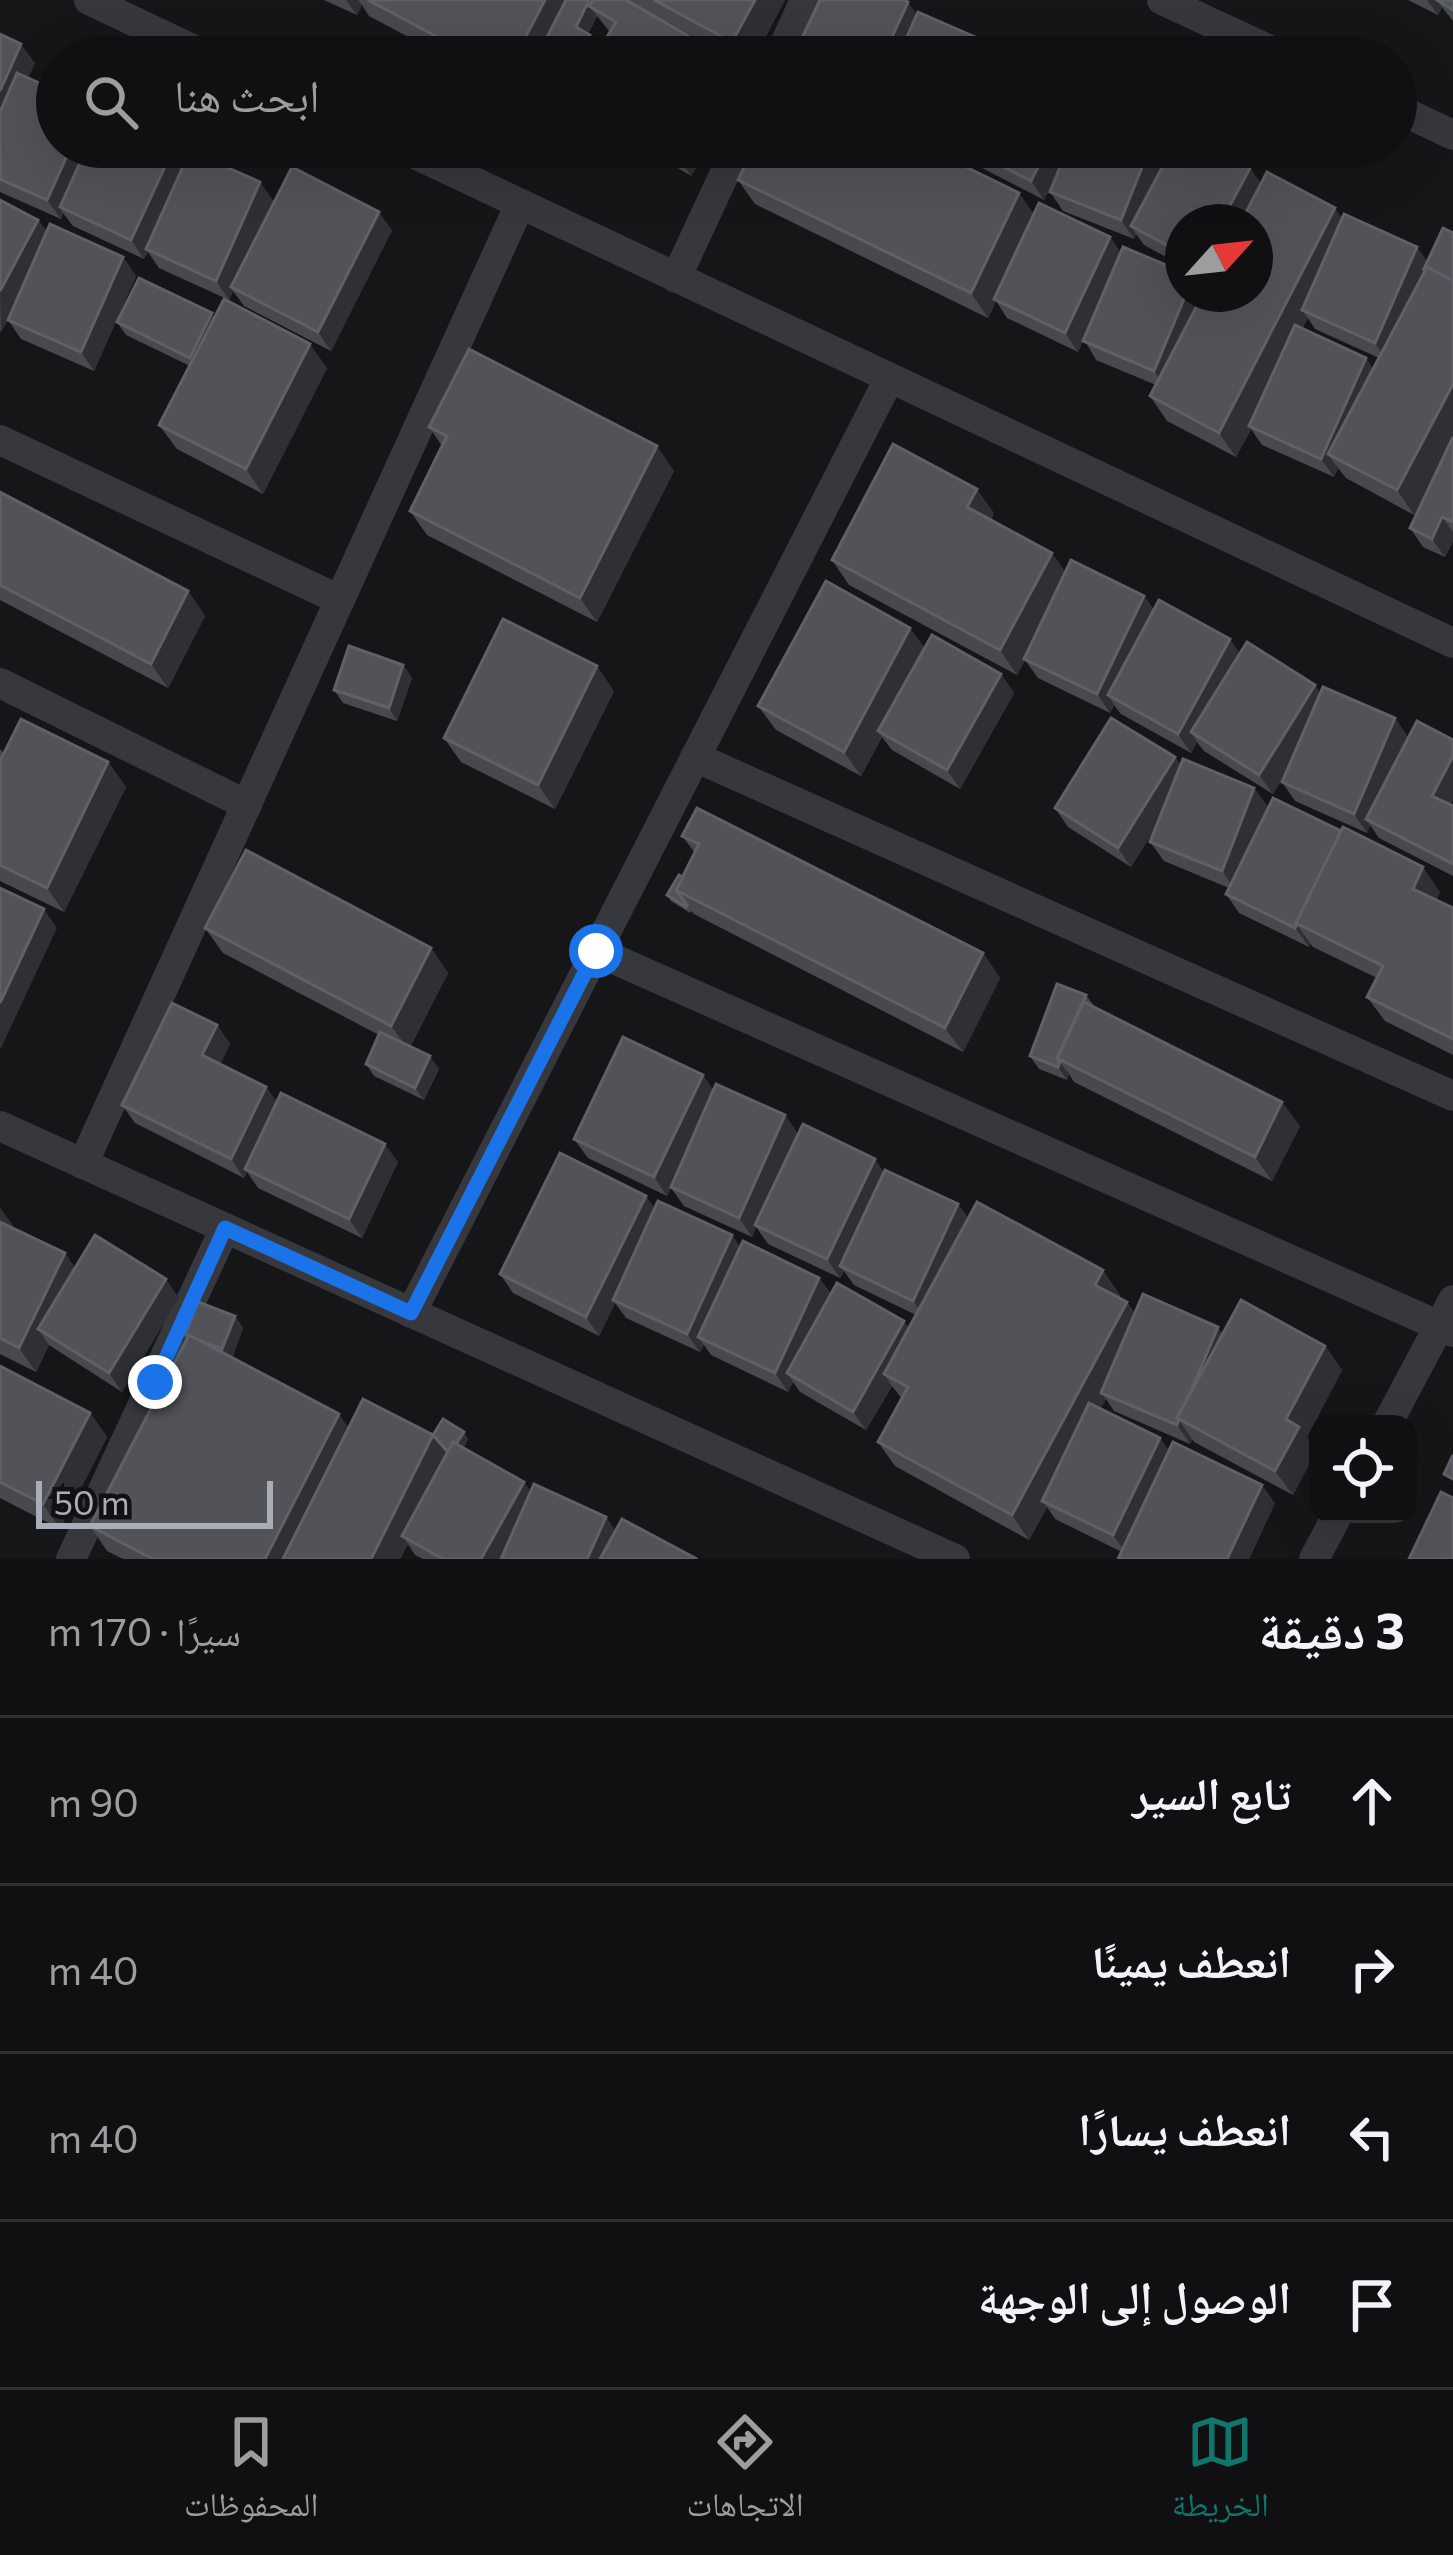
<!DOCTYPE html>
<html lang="ar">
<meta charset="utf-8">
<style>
:root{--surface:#101012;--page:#1e1e20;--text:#f1f3f6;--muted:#9c9d9f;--line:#303032;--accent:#0f766e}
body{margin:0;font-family:Commissioner,"Noto Naskh Arabic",sans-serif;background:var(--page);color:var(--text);direction:rtl}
.controls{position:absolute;right:36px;bottom:36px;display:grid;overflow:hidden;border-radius:24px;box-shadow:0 12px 48px #0002}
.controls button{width:108px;height:108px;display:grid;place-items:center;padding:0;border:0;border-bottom:3px solid var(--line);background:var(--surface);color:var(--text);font:60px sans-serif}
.compass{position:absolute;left:1165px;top:204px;width:108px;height:108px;border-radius:50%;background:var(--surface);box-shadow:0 12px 48px #0002;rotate:63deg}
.scale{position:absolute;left:36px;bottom:30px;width:237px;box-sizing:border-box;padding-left:12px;border:6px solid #a8adb8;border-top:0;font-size:33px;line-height:42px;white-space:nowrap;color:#a8adb8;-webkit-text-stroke:9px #111113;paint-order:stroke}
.stop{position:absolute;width:36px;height:36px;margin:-27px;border:9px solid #1a73e8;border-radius:50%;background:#fff}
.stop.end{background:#1a73e8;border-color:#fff;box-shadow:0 3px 12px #0008}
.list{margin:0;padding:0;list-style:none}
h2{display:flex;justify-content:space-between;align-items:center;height:156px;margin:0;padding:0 48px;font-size:51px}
h2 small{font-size:39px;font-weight:400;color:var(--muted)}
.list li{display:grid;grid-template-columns:78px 1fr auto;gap:36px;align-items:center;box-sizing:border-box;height:168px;padding:0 48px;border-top:3px solid var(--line)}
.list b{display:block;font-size:45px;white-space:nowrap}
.list em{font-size:39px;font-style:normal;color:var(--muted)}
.icon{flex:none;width:66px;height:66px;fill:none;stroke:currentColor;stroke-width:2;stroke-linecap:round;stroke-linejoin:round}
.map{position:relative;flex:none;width:1453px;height:1559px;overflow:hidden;direction:ltr}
.search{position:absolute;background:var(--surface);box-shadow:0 12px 48px #0002;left:36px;right:36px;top:36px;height:132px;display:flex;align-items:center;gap:30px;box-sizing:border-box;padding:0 42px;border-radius:66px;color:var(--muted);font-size:45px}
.sheet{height:828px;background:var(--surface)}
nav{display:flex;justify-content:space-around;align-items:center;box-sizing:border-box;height:168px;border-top:3px solid var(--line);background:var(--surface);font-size:33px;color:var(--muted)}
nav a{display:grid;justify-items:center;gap:6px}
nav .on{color:var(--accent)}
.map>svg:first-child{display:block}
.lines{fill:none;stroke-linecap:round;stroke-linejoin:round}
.minor{stroke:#37383d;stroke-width:30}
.wall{fill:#47494d;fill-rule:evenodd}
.shaded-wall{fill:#2f3033}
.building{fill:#525359;stroke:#5f6168;stroke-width:3}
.route{stroke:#1a73e8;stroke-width:15}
</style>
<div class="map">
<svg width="1453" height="1559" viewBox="0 0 1453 1559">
<rect width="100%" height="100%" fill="#161618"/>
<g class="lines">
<!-- minor -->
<g class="minor">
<polyline points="89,0 209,57"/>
<polyline points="1162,0 1285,57"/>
<polyline points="779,57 805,0"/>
<polyline points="1396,108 1453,135"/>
<polyline points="400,147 1453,643"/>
<polyline points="676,278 737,147"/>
<polyline points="0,440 340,600"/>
<polyline points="0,683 247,805"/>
<polyline points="695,757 1453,1096"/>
<polyline points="596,951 1453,1332"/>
<polyline points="0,1126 955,1559"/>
<polyline points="83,1164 520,204"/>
<polyline points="411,1313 889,379"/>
<polyline points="1387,1424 1453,1300"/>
<polyline points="71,1559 225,1228"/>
<polyline points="1314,1559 1338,1514"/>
</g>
</g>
<!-- wall -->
<g class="wall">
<polygon points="324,0 785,0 755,57 731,57 631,3 610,32 597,16 588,34 599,48 594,57 556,57 549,50 545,57 446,57 369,16 362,5 357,15"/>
<polygon points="1408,0 1453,0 1453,21 1442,7 1438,15"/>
<polygon points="0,34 35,63 28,78 57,147 186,158 260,182 273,201 260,232 392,230 331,351 244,306 233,291 229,300 159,268 148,252 144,259 73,226 63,213 61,219 0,192"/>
<polygon points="589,147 612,147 606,157"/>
<polygon points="643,147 708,147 691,176"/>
<path d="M 934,147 L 1170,147 L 1163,165 L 1250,168 L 1261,184 L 1343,218 L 1428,261 L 1453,233 L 1453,541 L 1445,557 L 1423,547 L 1410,528 L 1436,474 L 1414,515 L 1346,478 L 1338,468 L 1334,477 L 1262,445 L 1251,429 L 1236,457 L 1167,421 L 1150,396 L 1156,385 L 1096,360 L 1084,339 L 1078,352 L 1007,318 L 996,301 L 988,318 L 755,204 L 738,180 L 1019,193 L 1034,215 L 1110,237 L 1120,252 L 1183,294 L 1255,294 L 1183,222 L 1183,266 L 1144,245 L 1136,234 L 1134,239 L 1063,211 L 1050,192 L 1059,171 L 1044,200 L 976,165 L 966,150 L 962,159 ZM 1308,318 L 1315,329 L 1379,358 L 1373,369 L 1366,358 L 1302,329 Z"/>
<polygon points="0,200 38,220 47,232 123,257 136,276 94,371 21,339 8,320 11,314 0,332"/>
<polygon points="214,317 327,368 263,494 177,449 159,425 190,366 126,335 117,322"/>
<polygon points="429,427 674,471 597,622 427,535 410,511 442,446"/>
<polygon points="0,492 188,591 205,616 168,688 0,600"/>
<polygon points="994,513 991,520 1066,572 1144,596 1154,610 1240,654 1315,685 1320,693 1395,718 1453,806 1453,876 1379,838 1370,825 1367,833 1295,801 1282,782 1288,769 1273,794 1204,751 1197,742 1191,753 1121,714 1114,705 1110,713 1038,678 1025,660 1017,675 849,585 832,560"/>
<polygon points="925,648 1001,674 1014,693 960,789 892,750 882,737 861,776 776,730 758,706"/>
<polygon points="403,665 412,678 397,721 343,703 334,690"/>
<polygon points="614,691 555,809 461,762 444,738"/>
<polygon points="0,749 4,754 108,762 126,787 64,912 0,881"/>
<polygon points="1175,757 1181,766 1254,788 1268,807 1440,892 1436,900 1453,908 1453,1055 1385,1021 1367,997 1377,978 1313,947 1310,943 1309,947 1239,913 1226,894 1229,888 1164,861 1150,842 1158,824 1131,867 1068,827 1055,808"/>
<polygon points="682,836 983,953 1000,978 963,1052 694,914 691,911 690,913 671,901 667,895 683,878 695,853"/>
<polygon points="205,928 431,948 448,973 410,1047 439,1069 424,1100 374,1076 366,1064 379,1035 223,953"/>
<polygon points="1086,995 1095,1007 1300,1126 1272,1181 1074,1082 1069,1074 1067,1080 1039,1069 1030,1056"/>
<polygon points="217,1025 230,1044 220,1064 266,1087 277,1102 398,1162 362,1238 258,1188 247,1172 244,1178 135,1123 122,1105"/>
<polygon points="703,1075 713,1091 785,1115 798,1134 958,1204 968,1218 1120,1295 1119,1298 1127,1302 1135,1314 1223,1333 1325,1346 1342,1370 1307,1437 1316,1451 1293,1495 1194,1442 1192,1439 1190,1444 1114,1411 1106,1399 1100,1409 1160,1438 1169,1451 1275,1503 1249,1559 1118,1559 1122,1552 1055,1519 1047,1507 1029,1540 895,1466 878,1442 902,1399 892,1386 866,1430 800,1392 793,1382 788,1392 711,1355 704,1345 700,1352 626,1318 615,1303 599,1336 513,1293 500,1274 646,1196 654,1208 740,1246 819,1278 831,1294 909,1328 916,1315 854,1285 844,1271 840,1278 768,1244 756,1227 752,1237 684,1206 671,1188 667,1196 588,1158 574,1139"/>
<polygon points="0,1208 13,1226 12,1228 65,1253 75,1269 179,1298 122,1392 49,1345 36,1372 0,1354"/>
<polygon points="235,1316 243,1328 232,1358 349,1427 468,1439 463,1448 531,1492 606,1517 615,1531 697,1559 423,1559 415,1555 408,1544 400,1559 123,1559 107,1551 90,1526 187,1338 185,1335"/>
<polygon points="0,1366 90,1413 107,1437 60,1529 0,1498"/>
</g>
<!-- shaded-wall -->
<g class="shaded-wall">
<polygon points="346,0 358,0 362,5 357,15"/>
<polygon points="545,0 570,0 544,43 549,50 545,57 515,57"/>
<polygon points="589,0 593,0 589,6 597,16 585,40 576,27"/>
<polygon points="755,0 785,0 755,57 742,57 732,42"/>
<polygon points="1427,0 1436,0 1442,7 1438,15"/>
<polygon points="908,2 921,21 904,57 883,57"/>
<polygon points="590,35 599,48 594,57 579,57"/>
<polygon points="21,44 35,63 0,139 0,91"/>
<polygon points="991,44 1000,57 985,57"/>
<polygon points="71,147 92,147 60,207 63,213 61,219 47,200"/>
<polygon points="174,147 178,147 189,162 144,259 131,240"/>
<polygon points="599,147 612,147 606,157"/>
<polygon points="676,147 708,147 691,176 674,151"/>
<polygon points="953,147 963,147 966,150 962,159"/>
<polygon points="1048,147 1070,147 1044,200 1031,181"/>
<polygon points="1150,147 1170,147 1138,230 1131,226 1136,234 1134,239 1121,220"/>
<polygon points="1250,168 1263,187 1244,222 1221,222"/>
<polygon points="260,182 273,201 234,289 231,287 233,291 229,300 216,281"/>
<polygon points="1019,193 1036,218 988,318 971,293"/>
<polygon points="1335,208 1352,232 1302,310 1308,318 1236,457 1219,433"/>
<polygon points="379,212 392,230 331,351 318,332"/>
<polygon points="38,220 51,239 1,333 0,291"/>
<polygon points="1110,237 1123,256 1078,352 1065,333"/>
<polygon points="1417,247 1431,266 1388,362 1375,343"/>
<polygon points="123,257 136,276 94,371 81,352"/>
<polygon points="1186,294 1205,294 1167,390 1154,371"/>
<polygon points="212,313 221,326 199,370 190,358"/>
<polygon points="310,344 327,368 263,494 246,469"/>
<polygon points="1366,358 1379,377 1328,454 1338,468 1334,477 1321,459"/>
<polygon points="1453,384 1453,441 1414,515 1397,490"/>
<polygon points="657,446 674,471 597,622 580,598"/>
<polygon points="977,489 994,513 984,532 967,507"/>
<polygon points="1442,517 1453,532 1453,541 1445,557 1432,539"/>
<polygon points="1052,553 1069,577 1017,675 1000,650"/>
<polygon points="188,591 205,616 168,688 151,664"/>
<polygon points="1144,596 1157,615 1108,695 1114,705 1110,713 1097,694"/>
<polygon points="910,628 928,652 878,731 882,737 861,776 844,752"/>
<polygon points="1230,639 1243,658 1191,732 1197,742 1191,753 1178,734"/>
<polygon points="403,665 412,678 397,721 389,708"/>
<polygon points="597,666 614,691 555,809 538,785"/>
<polygon points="1001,674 1014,693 960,789 947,770"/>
<polygon points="1315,685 1328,704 1273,794 1259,775"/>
<polygon points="1395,718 1408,737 1366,819 1370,825 1367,833 1354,814"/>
<polygon points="1453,756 1453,800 1446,814 1432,796"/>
<polygon points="1175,757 1188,776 1131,867 1118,848"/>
<polygon points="108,762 126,787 64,912 47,888"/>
<polygon points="1254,788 1268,807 1235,890 1222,871"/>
<polygon points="1423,867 1440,892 1430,913 1413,889"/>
<polygon points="44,909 57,928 0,1050 0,1003"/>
<polygon points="1297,925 1310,943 1309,947 1295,928"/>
<polygon points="431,948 448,973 409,1050 391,1026"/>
<polygon points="983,953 1000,978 963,1052 945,1028"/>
<polygon points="217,1025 230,1044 216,1074 202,1055"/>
<polygon points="430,1056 439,1069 424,1100 415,1088"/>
<polygon points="1060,1062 1069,1074 1067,1080 1058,1067"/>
<polygon points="703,1075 716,1094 667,1196 654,1177"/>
<polygon points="266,1087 280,1106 244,1178 231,1159"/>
<polygon points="1282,1102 1300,1126 1272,1181 1255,1157"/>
<polygon points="785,1115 798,1134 752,1237 739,1218"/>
<polygon points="385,1144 398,1162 362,1238 349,1219"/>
<polygon points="875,1159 888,1178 840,1266 844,1271 840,1278 827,1259"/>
<polygon points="646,1196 659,1215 613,1300 615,1303 599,1336 586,1317"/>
<polygon points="958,1204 972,1223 927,1320 913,1301"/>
<polygon points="0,1208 13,1226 6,1240 0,1232"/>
<polygon points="732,1235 745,1253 698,1337 704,1345 700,1352 687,1334"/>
<polygon points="65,1253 82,1278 38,1329 49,1345 36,1372 19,1348"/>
<polygon points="1103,1270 1120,1295 1112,1309 1095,1285"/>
<polygon points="819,1278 832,1296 787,1373 793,1382 788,1392 775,1373"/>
<polygon points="166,1279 179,1298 122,1392 109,1373"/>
<polygon points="1127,1302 1144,1327 1101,1393 1106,1399 1049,1504 1042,1501 1047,1507 1029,1540 1012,1515"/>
<polygon points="235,1316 243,1328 231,1362 222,1349"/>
<polygon points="904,1321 918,1340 884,1374 892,1386 866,1430 853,1412"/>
<polygon points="1218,1327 1231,1346 1179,1419"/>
<polygon points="1325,1346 1342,1370 1307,1437 1316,1451 1293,1495 1275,1471 1286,1419"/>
<polygon points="90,1413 107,1437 60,1529 43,1504"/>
<polygon points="339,1414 356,1438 294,1559 265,1559"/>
<polygon points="1179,1420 1192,1439 1190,1444 1177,1425"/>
<polygon points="464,1432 468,1439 455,1460 450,1454"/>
<polygon points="433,1435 451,1459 402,1536 408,1544 400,1559 371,1559"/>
<polygon points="1160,1438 1173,1457 1127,1554 1113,1535"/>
<polygon points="524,1482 537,1500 504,1559 481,1559"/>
<polygon points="1262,1485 1275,1503 1249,1559 1227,1559"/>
<polygon points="606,1517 619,1536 609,1559 587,1559"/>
</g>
<!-- building -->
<g class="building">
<polygon points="368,0 545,0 515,57 475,57"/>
<polygon points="566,0 589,0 576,27 590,35 579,57 573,57 544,43"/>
<polygon points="593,0 626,0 725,57 595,57 616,22 589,6"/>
<polygon points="654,0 755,0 732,42"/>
<polygon points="820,0 904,0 908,2 883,57 793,57"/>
<polygon points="1437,0 1453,0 1453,10"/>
<polygon points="918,12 991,44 985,57 898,57"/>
<polygon points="0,34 21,44 0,91"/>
<polygon points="17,73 57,91 57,147 71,147 47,200 0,179 0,112"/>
<polygon points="87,147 174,147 131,240 60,207"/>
<polygon points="754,147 925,147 1019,193 971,293 738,180"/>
<polygon points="964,147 1048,147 1031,181"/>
<polygon points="1068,147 1150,147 1121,220 1050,192"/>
<polygon points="1173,147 1210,147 1250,168 1221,222 1183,222 1183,254 1131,226"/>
<polygon points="190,151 260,182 216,281 146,249"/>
<polygon points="292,167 379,212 318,332 231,287"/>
<polygon points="1267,172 1335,208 1219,433 1150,396 1203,294 1255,294 1255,222 1241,222"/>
<polygon points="0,200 38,220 0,291"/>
<polygon points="1039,203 1110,237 1065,333 994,299"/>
<polygon points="1344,214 1417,247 1375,343 1302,310"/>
<polygon points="50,224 123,257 81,352 8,320"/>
<polygon points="1443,228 1453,233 1453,281 1427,267 1423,271"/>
<polygon points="1123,247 1183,272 1183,294 1186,294 1154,371 1083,341"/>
<polygon points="1427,267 1453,281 1453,384 1397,490 1328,454"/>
<polygon points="139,278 212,313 190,358 117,322"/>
<polygon points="224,299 310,344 246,469 159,425"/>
<polygon points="1295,325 1366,358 1321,459 1249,426"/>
<polygon points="469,349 657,446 580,598 410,511 447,436 429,427"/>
<polygon points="1453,437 1453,522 1442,517 1432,539 1410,528"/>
<polygon points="893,444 977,489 967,507 1052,553 1000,650 832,560"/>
<polygon points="0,492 188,591 151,664 0,585"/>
<polygon points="1071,560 1144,596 1097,694 1024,659"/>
<polygon points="826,581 910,628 844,752 758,706"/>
<polygon points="1159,600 1230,639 1178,734 1108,695"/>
<polygon points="503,619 597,666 538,785 444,738"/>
<polygon points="932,635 1001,674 947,770 878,731"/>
<polygon points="1247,642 1315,685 1259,775 1191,732"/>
<polygon points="349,646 403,665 389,708 334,690"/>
<polygon points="1323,687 1395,718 1354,814 1282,782"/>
<polygon points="1111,718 1175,757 1118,848 1055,808"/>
<polygon points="21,719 108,762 47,888 0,865 0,761"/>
<polygon points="1417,721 1453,740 1453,756 1432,796 1453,806 1453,864 1366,819"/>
<polygon points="1183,759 1254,788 1222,871 1150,842"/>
<polygon points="1273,798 1341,831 1296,923 1298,923 1295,928 1226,894"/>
<polygon points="697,808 983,953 945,1028 676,890 699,844 682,836"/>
<polygon points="1343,827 1423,867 1413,889 1453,908 1453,1039 1367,997 1383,966 1296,923"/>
<polygon points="246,850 431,948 391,1026 205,928"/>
<polygon points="679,875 683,878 676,890 687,905 686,907 667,895"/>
<polygon points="0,888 44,909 0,1003"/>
<polygon points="1057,984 1086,995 1057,1058 1060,1062 1058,1067 1030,1056"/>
<polygon points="1084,1002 1282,1102 1255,1157 1057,1058"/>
<polygon points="172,1003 217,1025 202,1055 266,1087 231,1159 122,1105"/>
<polygon points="380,1032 430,1056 415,1088 366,1064"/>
<polygon points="623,1037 703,1075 654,1177 574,1139"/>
<polygon points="716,1084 785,1115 739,1218 671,1187"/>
<polygon points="281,1093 385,1144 349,1219 245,1169"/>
<polygon points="803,1124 875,1159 827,1259 755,1225"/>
<polygon points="560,1153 646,1196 586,1317 500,1274"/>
<polygon points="885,1170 958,1204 913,1301 840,1266"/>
<polygon points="658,1201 732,1235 687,1334 613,1300"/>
<polygon points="977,1202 1103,1270 1095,1285 1127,1302 1012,1515 878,1442 908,1387 884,1374"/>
<polygon points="0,1222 65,1253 19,1348 0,1338"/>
<polygon points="95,1235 166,1279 109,1373 38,1329"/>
<polygon points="743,1241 819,1278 775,1373 698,1337"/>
<polygon points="837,1283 904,1321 853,1412 787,1373"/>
<polygon points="1143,1294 1218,1327 1188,1398 1177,1418 1179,1419 1177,1425 1101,1393"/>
<polygon points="1241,1300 1325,1346 1286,1419 1299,1427 1275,1471 1177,1418"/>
<polygon points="198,1302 235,1316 222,1349 185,1335"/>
<polygon points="189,1335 339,1414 265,1559 153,1559 90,1526"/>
<polygon points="0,1366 90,1413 43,1504 0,1482"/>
<polygon points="363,1399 433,1435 371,1559 283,1559"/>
<polygon points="1089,1403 1160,1438 1113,1535 1042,1501"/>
<polygon points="443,1419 464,1432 456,1444 453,1442 448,1452 433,1435"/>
<polygon points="453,1442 524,1482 481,1559 443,1559 402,1536"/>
<polygon points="1173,1442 1262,1485 1227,1559 1118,1559"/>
<polygon points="1453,1455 1453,1479 1444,1474"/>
<polygon points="534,1484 606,1517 587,1559 501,1559"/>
<polygon points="1441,1492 1453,1498 1453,1559 1409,1559"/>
<polygon points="622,1519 697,1559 600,1559"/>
</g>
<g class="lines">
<!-- route -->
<polyline class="route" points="155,1382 225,1228 411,1313 596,951"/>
</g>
</svg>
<div class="controls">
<button><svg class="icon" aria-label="locate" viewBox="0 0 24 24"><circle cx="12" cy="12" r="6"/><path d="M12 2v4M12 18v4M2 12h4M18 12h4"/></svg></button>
</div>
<svg class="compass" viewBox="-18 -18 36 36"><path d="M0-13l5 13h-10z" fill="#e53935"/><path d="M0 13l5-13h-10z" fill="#9c9d9f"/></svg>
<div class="scale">50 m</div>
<div class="stop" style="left:596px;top:951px"></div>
<div class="stop end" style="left:155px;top:1382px"></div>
<div class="search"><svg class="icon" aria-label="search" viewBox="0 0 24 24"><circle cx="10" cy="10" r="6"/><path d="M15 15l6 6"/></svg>ابحث هنا</div>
</div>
<section class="sheet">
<h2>3 دقيقة<small>سيرًا · 170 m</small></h2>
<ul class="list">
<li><svg class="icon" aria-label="ahead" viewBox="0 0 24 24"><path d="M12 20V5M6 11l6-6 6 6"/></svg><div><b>تابع السير</b></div><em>90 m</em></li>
<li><svg class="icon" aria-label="right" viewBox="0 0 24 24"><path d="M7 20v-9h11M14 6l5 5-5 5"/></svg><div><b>انعطف يمينًا</b></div><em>40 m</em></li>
<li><svg class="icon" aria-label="left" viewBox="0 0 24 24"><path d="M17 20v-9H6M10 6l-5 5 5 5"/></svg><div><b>انعطف يسارًا</b></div><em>40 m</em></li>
<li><svg class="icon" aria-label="arrive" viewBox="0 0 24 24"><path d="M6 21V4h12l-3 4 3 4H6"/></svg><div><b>الوصول إلى الوجهة</b></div></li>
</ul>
</section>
<nav>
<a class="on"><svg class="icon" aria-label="map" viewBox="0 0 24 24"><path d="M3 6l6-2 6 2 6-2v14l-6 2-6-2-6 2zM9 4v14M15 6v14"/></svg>الخريطة</a>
<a><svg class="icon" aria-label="directions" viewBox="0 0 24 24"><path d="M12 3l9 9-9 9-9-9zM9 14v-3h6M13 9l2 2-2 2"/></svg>الاتجاهات</a>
<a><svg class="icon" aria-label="saved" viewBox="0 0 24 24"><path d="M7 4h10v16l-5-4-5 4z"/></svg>المحفوظات</a>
</nav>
